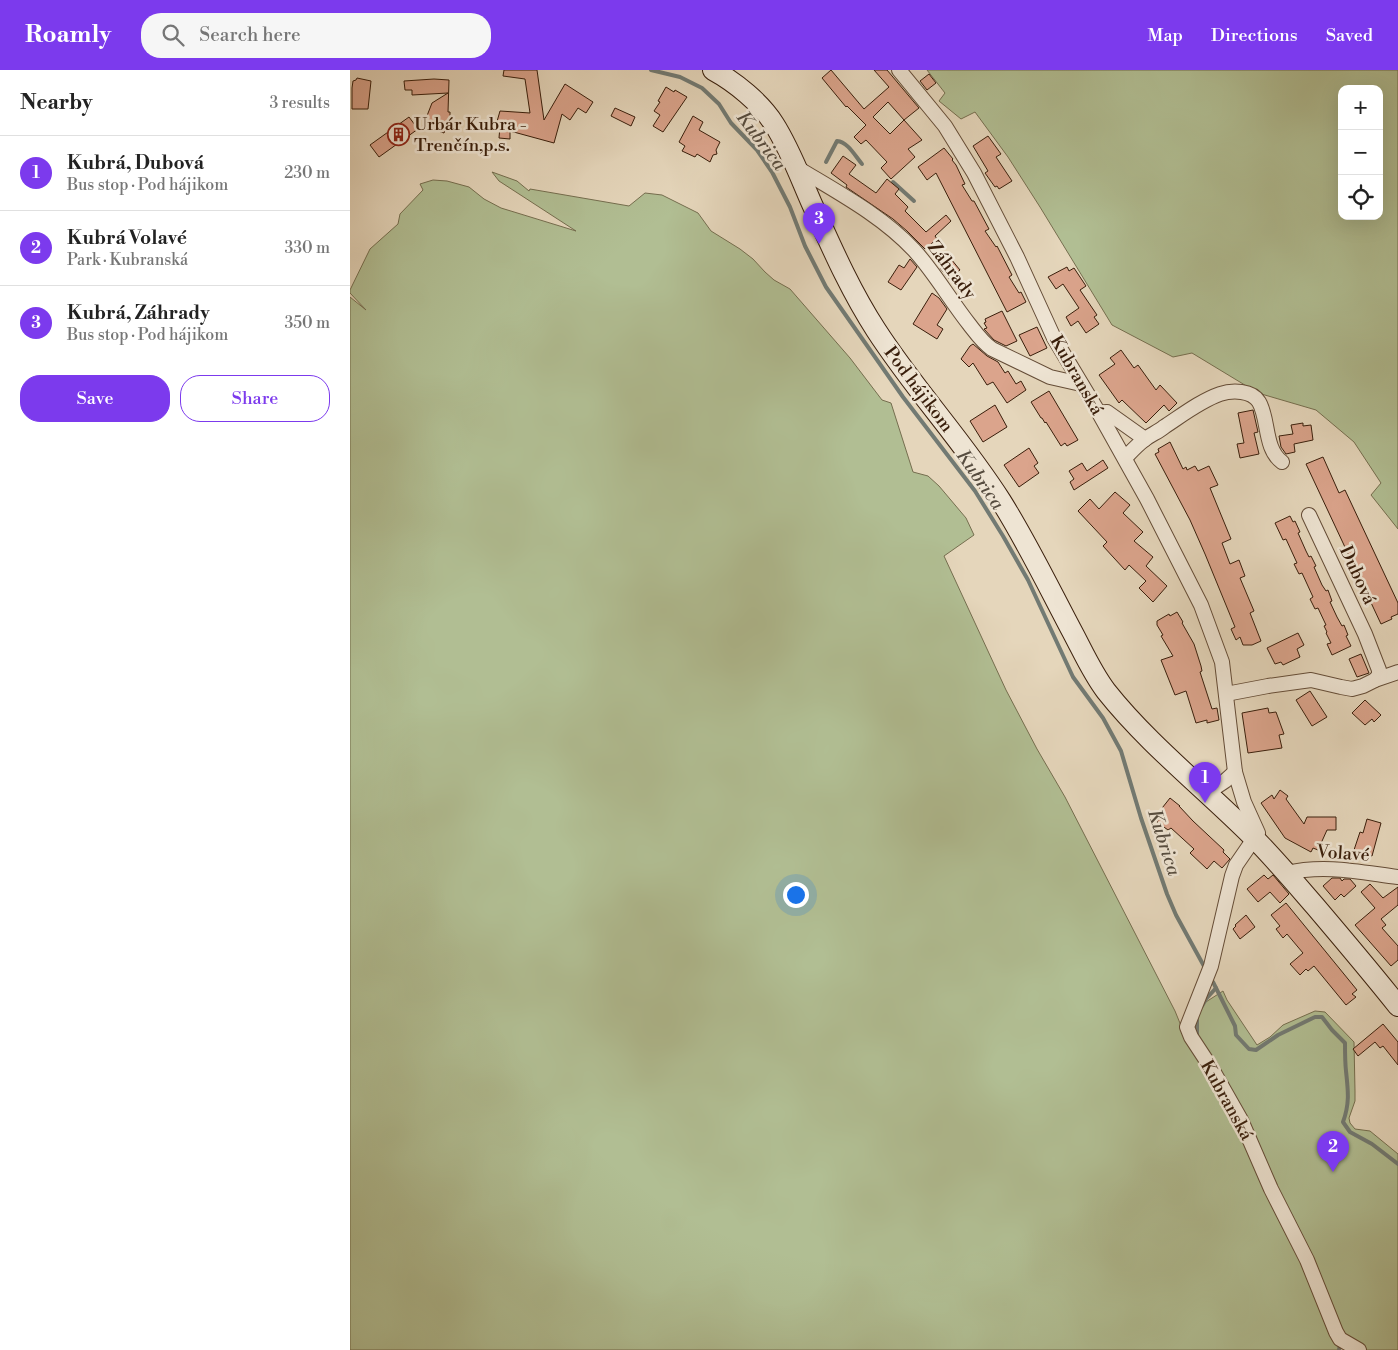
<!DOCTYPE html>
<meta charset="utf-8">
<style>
:root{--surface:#fff;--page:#f6f6f6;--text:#222;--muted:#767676;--line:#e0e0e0;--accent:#7c3aed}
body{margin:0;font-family:"Libre Bodoni",serif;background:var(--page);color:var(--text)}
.controls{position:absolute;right:15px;top:15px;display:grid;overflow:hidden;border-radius:10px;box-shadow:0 5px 20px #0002}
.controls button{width:45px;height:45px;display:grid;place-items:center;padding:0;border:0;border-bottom:1px solid var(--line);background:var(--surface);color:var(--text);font:25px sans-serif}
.you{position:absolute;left:445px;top:824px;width:18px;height:18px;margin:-12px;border:4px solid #fff;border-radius:50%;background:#1a73e8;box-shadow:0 0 0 8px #1a73e833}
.badge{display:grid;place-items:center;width:32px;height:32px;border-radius:50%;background:var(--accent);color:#fff;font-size:16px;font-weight:700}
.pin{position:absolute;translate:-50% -41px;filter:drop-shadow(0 1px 2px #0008)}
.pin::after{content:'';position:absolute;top:26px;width:18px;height:15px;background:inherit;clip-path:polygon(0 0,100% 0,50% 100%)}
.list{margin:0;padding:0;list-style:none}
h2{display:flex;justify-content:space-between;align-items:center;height:65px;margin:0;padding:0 20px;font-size:21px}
h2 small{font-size:16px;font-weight:400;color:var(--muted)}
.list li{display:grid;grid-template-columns:32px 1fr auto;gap:15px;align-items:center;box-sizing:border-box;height:75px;padding:0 20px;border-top:1px solid var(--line)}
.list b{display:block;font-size:19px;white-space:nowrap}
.list p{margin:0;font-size:16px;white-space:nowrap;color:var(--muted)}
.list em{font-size:16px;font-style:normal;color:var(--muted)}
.actions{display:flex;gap:10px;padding:15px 20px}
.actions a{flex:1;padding:11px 0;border:1px solid var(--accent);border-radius:20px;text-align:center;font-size:18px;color:var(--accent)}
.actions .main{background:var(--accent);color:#fff}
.icon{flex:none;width:28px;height:28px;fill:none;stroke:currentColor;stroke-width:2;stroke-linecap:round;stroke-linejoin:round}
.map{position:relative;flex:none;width:1048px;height:1280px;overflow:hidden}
header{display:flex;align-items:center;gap:30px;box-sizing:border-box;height:70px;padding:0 25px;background:var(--accent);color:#fff}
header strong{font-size:24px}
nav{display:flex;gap:28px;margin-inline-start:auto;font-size:18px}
.search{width:350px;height:45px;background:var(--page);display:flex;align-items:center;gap:12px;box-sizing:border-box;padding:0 18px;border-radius:20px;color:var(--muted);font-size:19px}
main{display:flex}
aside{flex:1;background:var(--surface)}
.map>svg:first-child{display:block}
.green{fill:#b1be93;stroke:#756e4f;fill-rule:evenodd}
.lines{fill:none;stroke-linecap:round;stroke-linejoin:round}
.stream{stroke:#727a73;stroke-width:4}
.building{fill:#dba48c;stroke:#391e0b}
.street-casing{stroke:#644c37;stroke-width:16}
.secondary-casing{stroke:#391e0b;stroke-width:22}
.street{stroke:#eee4d3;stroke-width:14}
.secondary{stroke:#eee4d3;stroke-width:20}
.labels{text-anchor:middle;stroke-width:5;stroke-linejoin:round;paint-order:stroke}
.poi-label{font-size:18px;fill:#391e0b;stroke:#eee4d3;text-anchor:start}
.street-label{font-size:18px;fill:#391e0b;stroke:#eee4d3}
.water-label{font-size:19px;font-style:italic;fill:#564c3f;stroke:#eee4d3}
</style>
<header>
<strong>Roamly</strong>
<div class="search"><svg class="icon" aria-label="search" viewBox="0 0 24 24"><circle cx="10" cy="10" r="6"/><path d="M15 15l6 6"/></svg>Search here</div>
<nav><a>Map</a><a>Directions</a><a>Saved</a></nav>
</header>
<main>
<aside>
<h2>Nearby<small>3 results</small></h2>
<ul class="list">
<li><span class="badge">1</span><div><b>Kubrá, Dubová</b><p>Bus stop · Pod hájikom</p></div><em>230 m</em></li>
<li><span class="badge">2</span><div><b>Kubrá Volavé</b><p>Park · Kubranská</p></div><em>330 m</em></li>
<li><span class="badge">3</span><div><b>Kubrá, Záhrady</b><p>Bus stop · Pod hájikom</p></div><em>350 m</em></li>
</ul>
<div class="actions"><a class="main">Save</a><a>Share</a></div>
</aside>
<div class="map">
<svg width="1048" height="1280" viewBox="0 0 1048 1280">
<rect width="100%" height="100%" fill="#e5d6bb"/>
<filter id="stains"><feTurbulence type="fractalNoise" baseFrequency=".004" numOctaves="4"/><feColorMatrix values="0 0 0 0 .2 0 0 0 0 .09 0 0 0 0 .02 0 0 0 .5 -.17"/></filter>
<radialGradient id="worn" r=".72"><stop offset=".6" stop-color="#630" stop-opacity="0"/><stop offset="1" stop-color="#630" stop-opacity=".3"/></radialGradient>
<!-- green -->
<g class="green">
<path d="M 577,0 L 1048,0 L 1048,459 L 1021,425 L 1031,413 L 1004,372 L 966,340 L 908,323 L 842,283 L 823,287 L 762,255 L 690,137 L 658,87 L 625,42 L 611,49 L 589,31 L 595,23 ZM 992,19 L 1029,19 L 1029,146 L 992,146 Z"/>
<polygon points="142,102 167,111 179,121 180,119 279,136 295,123 312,125 348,143 361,161 390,179 403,189 415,202 424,210 440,219 500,288 532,330 541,333 563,402 578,406 589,416 616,448 624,465 594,486 656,620 687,679 715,727 825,941 834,963 878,1034 991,1276 989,1280 0,1280 0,227 16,240 0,223 0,220 20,179 48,154 50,144 73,120 70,114 83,110 97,111 119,117 134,129 151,138 226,161 149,111"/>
<polygon points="873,921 877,930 907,975 920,967 933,955 965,941 975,942 1004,972 1005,1021 1005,1031 999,1048 1000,1053 1005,1059 1020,1061 1048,1084 1048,1280 1014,1280 994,1265 843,955 848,937"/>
</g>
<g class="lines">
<!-- stream -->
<g class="stream">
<polyline points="301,0 330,7 352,18 369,34 381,53 407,80 422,102 440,137 455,176 476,217 553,327 625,421 653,466 678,510 723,607 753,648 771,681 791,748 817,824 826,845 855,898"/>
<path d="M 476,92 L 487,71 C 498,72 505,86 512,94"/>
<polyline points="543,112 564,131"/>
<path d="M 863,912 L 885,956 L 886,965 L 899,979 L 906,980 L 928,965 L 965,947 L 972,947 L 982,960 L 995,973 C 995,982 995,992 996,1001 C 998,1020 1000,1033 993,1052 L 1000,1062 L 1022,1074 L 1048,1094"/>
<polyline points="852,936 856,929 866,918"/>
<polyline points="847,965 847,950"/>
<polyline points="989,1280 990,1274 989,1273"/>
</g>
</g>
<!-- building -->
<g class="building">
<polygon points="154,0 187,0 194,50 215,14 243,32 236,43 228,38 220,50 212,44 204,73 160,61 160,69 149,68 150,56 146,55 150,41 180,43 175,9 153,6"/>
<polygon points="481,0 514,39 539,17 524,0 537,0 569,38 554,50 538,32 523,47 540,64 554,50 572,70 558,79 565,87 541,109 531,98 537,92 516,70 511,74 504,67 516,55 497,36 496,37 472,8"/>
<polygon points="579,4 586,13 577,20 570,11"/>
<polygon points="7,8 21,11 18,39 2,39 2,18 3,11 6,10"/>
<polygon points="84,9 99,10 98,42 100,42 100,47 94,63 73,56 82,33 98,23 62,25 62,20 55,20 54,11"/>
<polygon points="316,17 324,22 325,20 337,27 313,62 303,56 310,45 304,41 310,32 308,31"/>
<polygon points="265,38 285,47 281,56 261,46"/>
<polygon points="343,46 353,52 349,60 370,72 366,80 367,84 363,85 360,92 347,84 345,87 332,81 335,76 329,72"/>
<polygon points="59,47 68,59 29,87 20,75"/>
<polygon points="638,66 651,84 646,87 662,111 649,119 647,116 645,117 635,103 638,101 623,76"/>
<polygon points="594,78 603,89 602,90 606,95 615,114 612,115 622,131 624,131 639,159 635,161 646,177 647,176 662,205 659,207 669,223 671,222 676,232 657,242 586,103 577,110 568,97"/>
<polygon points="493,86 506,95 499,104 526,123 537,109 549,119 545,124 558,137 555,141 576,162 596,145 601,151 585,166 587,169 575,179 557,161 543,149 496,117 497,115 481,103"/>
<polygon points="560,189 567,197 551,220 538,212 549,195 554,198"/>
<polygon points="601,189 610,200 599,209 590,198"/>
<polygon points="717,197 719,201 724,198 736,216 730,220 747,245 744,247 749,254 736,263 728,251 721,256 716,247 729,238 713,214 706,219 698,207"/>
<polygon points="582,223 589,228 597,239 587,255 593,259 587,269 563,254"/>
<polygon points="652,241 667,271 656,276 644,270 634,259 637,258 634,253 636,252 635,249"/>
<polygon points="687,257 697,278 680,286 669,265"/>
<polygon points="623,274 637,286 648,292 655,303 658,301 666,314 671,311 676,320 657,333 643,312 637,315 623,293 619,297 611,289 620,276"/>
<polygon points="771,280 784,298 788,295 806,320 810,315 827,333 819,341 814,335 796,353 772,330 769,333 749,305 765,294 760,288"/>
<polygon points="699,321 728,370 717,376 715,373 711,376 696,352 695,353 692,348 691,348 681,332"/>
<polygon points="645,335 657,357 633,372 620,351"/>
<polygon points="903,340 908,362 904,363 909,384 890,388 887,374 894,373 888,343"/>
<polygon points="953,353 953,356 961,355 963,370 944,374 945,382 936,384 931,377 929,366 943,364 941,355"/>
<polygon points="820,372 833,399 836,397 837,400 845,396 848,401 859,396 868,415 860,418 881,469 872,473 880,494 889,490 895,506 890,508 904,541 900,543 911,571 902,575 893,575 890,567 886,570 881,559 885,557 855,484 840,450 805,384 809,382 808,379"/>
<polygon points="679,378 688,393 684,396 689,403 669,417 654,395"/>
<polygon points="973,387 989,423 995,420 1048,533 1048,544 1041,547 1042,549 1031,554 956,394"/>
<polygon points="753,390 758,398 724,420 720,412 724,409 719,401 732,393 737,401"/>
<polygon points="765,422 780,435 773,443 793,462 784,471 803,487 796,496 817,516 803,532 789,518 796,511 779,495 775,500 753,476 757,472 728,441 740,429 749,439"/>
<polygon points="940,446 943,452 945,451 950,462 948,463 956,481 959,487 961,486 966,496 964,497 972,515 976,521 978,520 982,531 980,532 987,547 992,556 994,555 998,565 996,566 1001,576 982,585 977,574 981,573 976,563 977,562 974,556 976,555 968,538 965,539 960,529 963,527 952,503 949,504 944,494 947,493 936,469 933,470 925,453"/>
<polygon points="827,542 833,552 832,553 844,574 851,596 852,601 850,602 862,639 867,638 869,650 857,653 857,650 846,653 836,621 825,625 811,590 823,586 811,566 813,565 807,555 807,551 819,544 820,546"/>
<polygon points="948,563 954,575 947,579 950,587 933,595 931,592 925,594 917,578"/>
<polygon points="1011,584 1019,603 1007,607 999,589"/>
<polygon points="960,621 977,647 962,656 946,630"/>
<polygon points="1015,630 1031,645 1024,652 1022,649 1015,655 1002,643"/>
<polygon points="918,638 919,643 926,642 934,664 929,665 932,678 898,683 892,643"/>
<polygon points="930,720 938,726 936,729 954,754 957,747 986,747 986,760 977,760 968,780 963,778 961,782 935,768 911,733 922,725 924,729"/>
<polygon points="820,728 830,736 829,736 843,751 874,780 873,782 880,789 872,798 864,791 857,799 840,783 844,779 821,758 818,760 807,752 808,750 805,747"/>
<polygon points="1017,749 1031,753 1022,786 1004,780 1010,762 1013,763"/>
<polygon points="914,805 918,809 923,805 939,824 930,833 920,822 908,832 897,819"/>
<polygon points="982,808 990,808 992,811 994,809 1000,809 1006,816 994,827 991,824 985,830 973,816"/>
<polygon points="1020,814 1033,828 1048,817 1048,835 1031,849 1036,855 1032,858 1048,876 1048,890 1041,896 1005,855 1025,838 1011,822"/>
<polygon points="936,833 1007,920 1002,924 1006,927 996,935 964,896 958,901 956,899 950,905 940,894 953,883 937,864 933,868 926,859 930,856 921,845"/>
<polygon points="896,845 905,857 890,869 883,859 886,856 885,855"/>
<polygon points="1033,954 1048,972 1048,995 1033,976 1030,978 1025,972 1008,986 1003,979"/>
</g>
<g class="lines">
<defs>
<g id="street">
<polyline points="549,0 595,56 624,103 667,187 704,268 749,343 797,429 851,535 872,592 885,702 894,732 908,763 886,795 882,806 861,896 837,957 841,967 862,999 891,1050 921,1119 957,1190 986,1262 990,1269 1009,1280"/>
<path d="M 446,97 C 487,122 531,145 564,180 C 585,203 600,230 619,254 C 626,263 632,272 642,279 L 700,307 L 731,314"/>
<polyline points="749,343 757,342 795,369"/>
<path d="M 775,388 C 781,382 787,375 794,370 C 800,365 808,362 814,357 C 831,346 850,331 870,324 C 882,320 902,320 909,332 C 919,349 914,379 932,392"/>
<polyline points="959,445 1015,564 1029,600 1029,605 1025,610"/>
<polyline points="876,624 918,616 961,610 991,617 1002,619 1013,616 1025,610 1048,602"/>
<polyline points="857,723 875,711 885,702"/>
<path d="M 936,803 C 975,794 1009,802 1048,807"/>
</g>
<path id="secondary" d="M 363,0 C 385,12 411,33 424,54 C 440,79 450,107 462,134 C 481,176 500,220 526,260 C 564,319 613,371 651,431 C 678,474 700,520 724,565 C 734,584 743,604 756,621 C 798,674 854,718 902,766 C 924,788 945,813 965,836 C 993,869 1021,902 1048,936"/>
</defs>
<!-- street casing -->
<use href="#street" class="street-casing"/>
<!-- secondary casing -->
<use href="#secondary" class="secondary-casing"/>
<!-- street -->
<use href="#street" class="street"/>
<!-- secondary -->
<use href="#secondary" class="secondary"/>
</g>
<!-- icons -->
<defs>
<symbol id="building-ring" viewBox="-11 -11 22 22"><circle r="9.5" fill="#eee4d3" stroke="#8f2418" stroke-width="1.5"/><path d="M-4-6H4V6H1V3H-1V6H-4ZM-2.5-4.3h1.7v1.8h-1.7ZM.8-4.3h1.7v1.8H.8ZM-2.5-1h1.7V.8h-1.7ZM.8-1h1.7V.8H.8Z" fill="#8f2418"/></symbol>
</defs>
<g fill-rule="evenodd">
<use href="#building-ring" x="36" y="52" width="25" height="25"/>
</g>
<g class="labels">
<!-- poi labels -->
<g class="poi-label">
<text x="64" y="60">Urbár Kubra -<tspan x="64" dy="21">Trenčín,p.s.</tspan></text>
</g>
<!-- street labels -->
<g class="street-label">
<text transform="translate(602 200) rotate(53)" y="6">Záhrady</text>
<text transform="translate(727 305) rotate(60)" y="6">Kubranská</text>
<text transform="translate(569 319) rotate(53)" y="6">Pod hájikom</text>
<text transform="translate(1008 505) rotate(65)" y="6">Dubová</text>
<text transform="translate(993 783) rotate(4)" y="6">Volavé</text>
<text transform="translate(877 1030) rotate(61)" y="6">Kubranská</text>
</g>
<!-- water labels -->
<g class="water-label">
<text transform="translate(412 70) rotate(53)" y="7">Kubrica</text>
<text transform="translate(631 409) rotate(55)" y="7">Kubrica</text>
<text transform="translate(815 772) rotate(72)" y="7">Kubrica</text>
</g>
</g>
<rect width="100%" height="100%" filter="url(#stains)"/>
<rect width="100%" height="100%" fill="url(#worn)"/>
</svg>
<div class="controls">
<button>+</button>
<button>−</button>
<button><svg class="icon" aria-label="locate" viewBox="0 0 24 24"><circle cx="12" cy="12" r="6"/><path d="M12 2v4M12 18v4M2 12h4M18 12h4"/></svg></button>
</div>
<div class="you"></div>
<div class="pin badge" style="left:855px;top:733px">1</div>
<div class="pin badge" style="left:983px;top:1102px">2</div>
<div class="pin badge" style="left:469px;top:174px">3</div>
</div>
</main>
